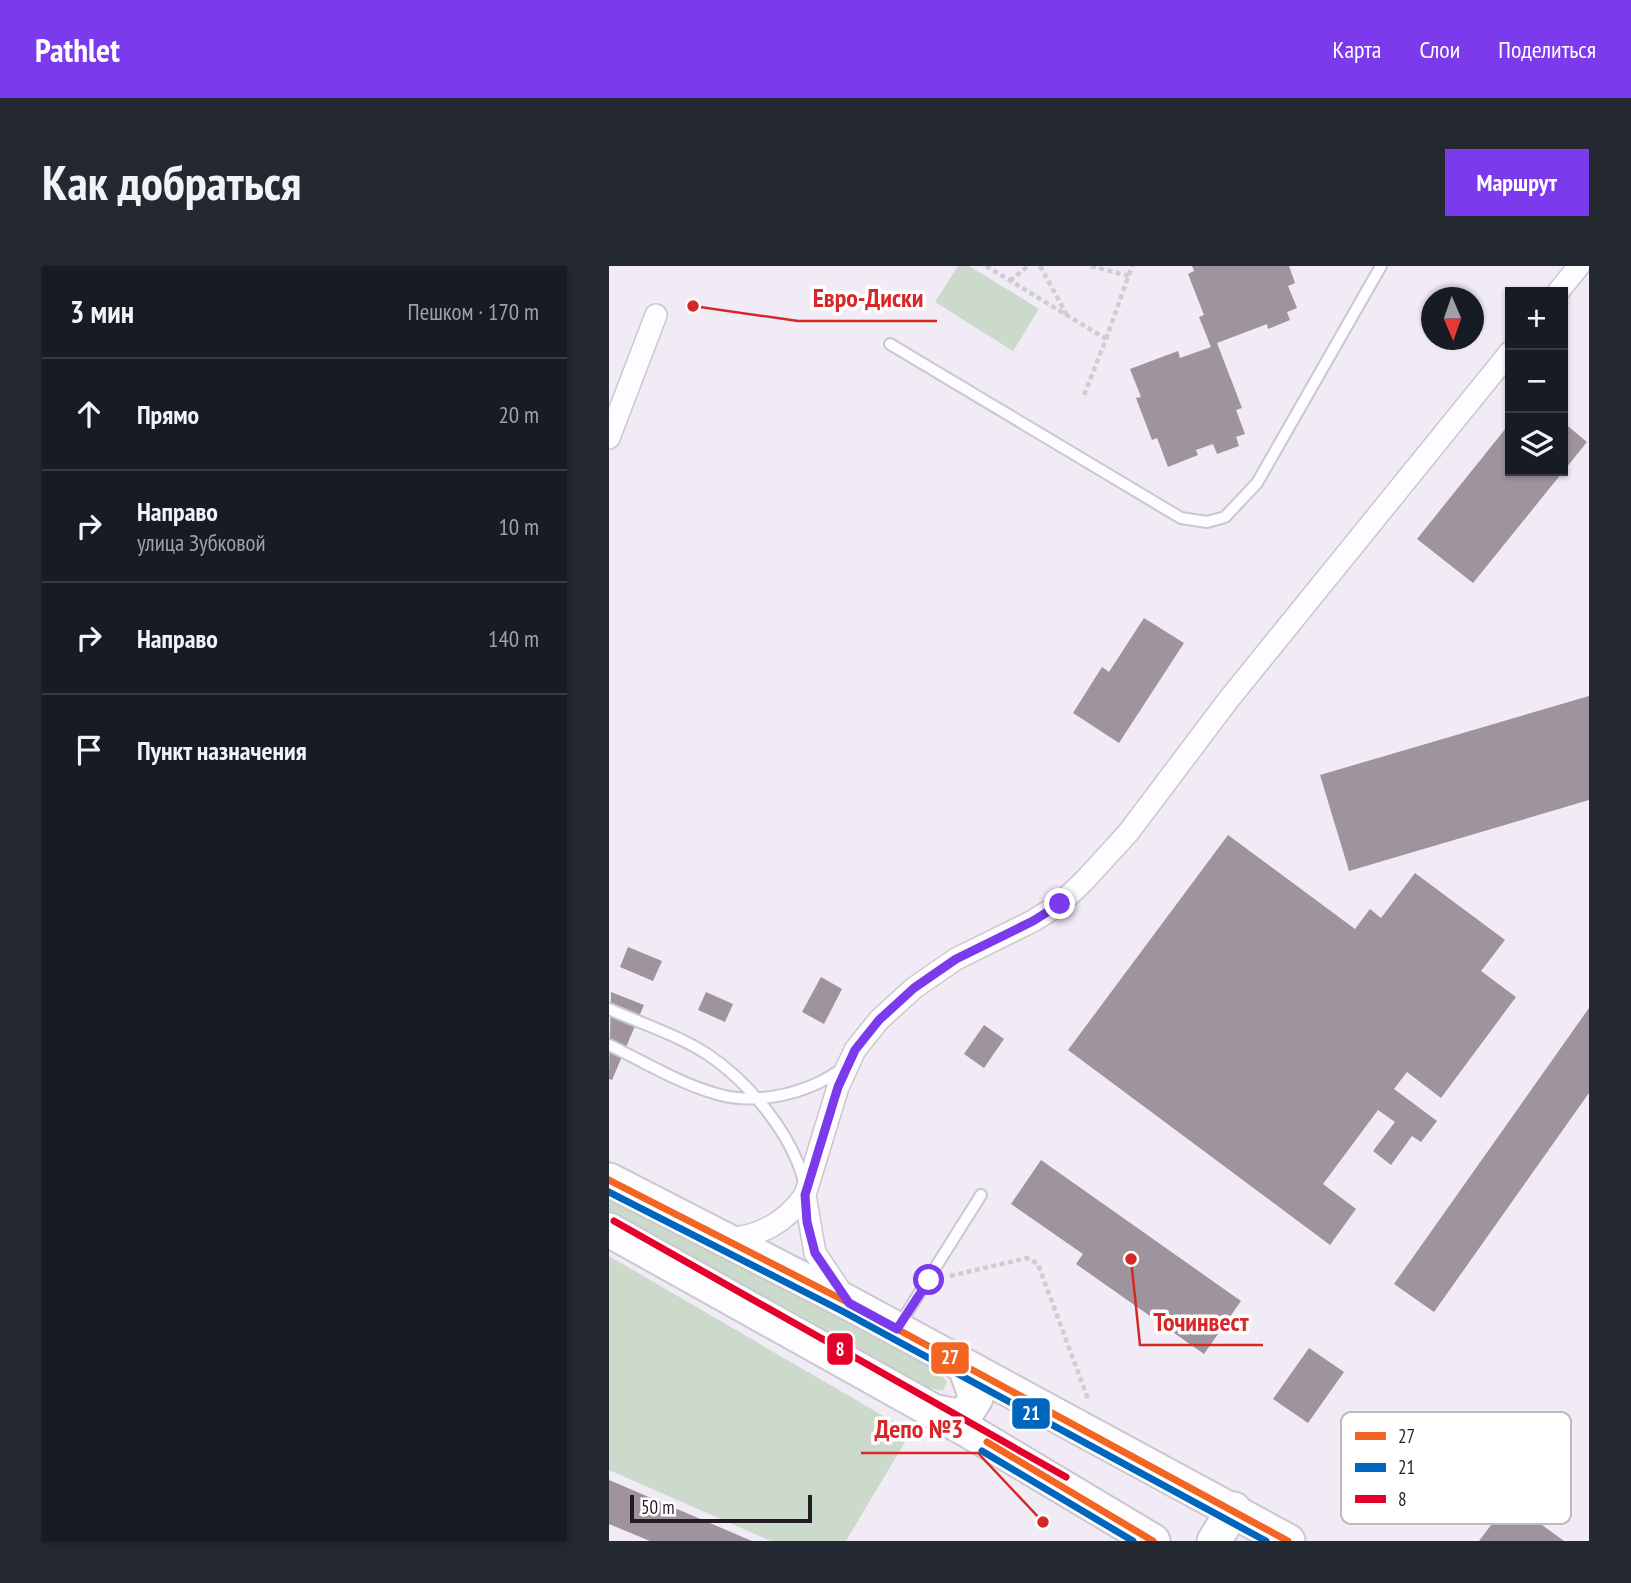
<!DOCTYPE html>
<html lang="ru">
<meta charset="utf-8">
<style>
:root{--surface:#171b24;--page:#242831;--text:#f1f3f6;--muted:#9ea1a6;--line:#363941;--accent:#7c3aed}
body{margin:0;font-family:"PT Sans Narrow",sans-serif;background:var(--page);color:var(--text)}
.controls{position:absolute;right:21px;top:21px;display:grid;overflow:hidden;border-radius:0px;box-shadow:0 2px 5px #0004}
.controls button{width:63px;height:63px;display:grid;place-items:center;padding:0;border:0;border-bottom:2px solid var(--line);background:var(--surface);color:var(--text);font:35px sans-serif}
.compass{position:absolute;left:812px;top:21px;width:63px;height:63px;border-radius:50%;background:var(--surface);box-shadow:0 2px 5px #0004;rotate:178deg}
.scale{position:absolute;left:21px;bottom:18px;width:182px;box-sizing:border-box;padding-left:7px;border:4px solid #211d23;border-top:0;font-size:19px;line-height:24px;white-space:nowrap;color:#211d23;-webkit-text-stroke:5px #fff;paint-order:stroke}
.stop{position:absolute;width:21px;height:21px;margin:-16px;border:5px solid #7c3aed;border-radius:50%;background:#fff}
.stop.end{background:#7c3aed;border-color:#fff;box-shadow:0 2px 7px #0008}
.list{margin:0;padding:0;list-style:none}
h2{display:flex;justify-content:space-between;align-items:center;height:91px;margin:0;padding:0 28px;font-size:30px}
h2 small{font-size:23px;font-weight:400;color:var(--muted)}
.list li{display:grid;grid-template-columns:46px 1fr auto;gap:21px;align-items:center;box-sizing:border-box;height:112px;padding:0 28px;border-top:2px solid var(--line)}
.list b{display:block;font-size:26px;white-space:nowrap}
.list p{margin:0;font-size:23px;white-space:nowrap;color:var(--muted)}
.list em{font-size:23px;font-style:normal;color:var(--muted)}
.icon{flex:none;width:38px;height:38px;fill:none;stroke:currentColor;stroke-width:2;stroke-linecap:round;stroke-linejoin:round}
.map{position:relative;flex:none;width:980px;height:1275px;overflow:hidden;border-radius:0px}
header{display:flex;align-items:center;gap:42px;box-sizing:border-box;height:98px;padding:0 35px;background:var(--accent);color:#fff}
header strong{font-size:33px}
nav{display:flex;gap:38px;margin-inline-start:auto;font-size:24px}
.intro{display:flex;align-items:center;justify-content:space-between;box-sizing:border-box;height:168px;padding:0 42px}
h1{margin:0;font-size:49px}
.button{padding:18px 32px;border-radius:0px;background:var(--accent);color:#fff;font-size:24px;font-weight:700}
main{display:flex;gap:42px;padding:0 42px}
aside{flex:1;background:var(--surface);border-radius:0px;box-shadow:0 2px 5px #0004}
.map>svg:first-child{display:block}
.green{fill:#cbdaca}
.building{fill:#9f949d}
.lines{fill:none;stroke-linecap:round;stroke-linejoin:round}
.lane-casing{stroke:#cbc7ce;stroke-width:14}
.street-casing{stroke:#cbc7ce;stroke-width:24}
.primary-casing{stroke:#cbc7ce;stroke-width:37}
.path{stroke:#cecdd0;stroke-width:4.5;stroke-dasharray:5 3.5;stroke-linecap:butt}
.lane{stroke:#fdfcfe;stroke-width:10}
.street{stroke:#fdfcfe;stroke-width:21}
.primary{stroke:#fdfcfe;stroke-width:33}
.bus-1-casing{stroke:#fff;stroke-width:12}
.bus-2-casing{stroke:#fff;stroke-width:12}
.bus-3-casing{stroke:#fff;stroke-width:12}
.bus-1{stroke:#f26522;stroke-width:7}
.bus-2{stroke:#0065bd;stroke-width:7}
.bus-3{stroke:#e4002b;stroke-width:7}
.route{stroke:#7c3aed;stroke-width:9}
.key{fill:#fff;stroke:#bcbbbd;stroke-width:2}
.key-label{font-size:19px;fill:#211d23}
.leader{fill:none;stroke:#d62828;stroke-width:2.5}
.callout-dot{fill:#d62828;stroke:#fff;stroke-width:2.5}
.callout-label{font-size:26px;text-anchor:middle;font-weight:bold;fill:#d62828;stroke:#fff;stroke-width:7;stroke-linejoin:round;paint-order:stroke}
.line-badge{stroke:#fff;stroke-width:2.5}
.badge-label{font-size:19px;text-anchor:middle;font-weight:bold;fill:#fff}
</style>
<header>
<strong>Pathlet</strong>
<nav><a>Карта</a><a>Слои</a><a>Поделиться</a></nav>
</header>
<div class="intro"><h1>Как добраться</h1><a class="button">Маршрут</a></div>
<main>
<aside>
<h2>3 мин<small>Пешком · 170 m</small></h2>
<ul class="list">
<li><svg class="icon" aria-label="ahead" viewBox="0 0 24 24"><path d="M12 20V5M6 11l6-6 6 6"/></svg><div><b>Прямо</b></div><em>20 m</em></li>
<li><svg class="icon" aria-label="right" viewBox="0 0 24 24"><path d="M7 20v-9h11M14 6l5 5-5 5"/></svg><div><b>Направо</b><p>улица Зубковой</p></div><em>10 m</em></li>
<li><svg class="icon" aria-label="right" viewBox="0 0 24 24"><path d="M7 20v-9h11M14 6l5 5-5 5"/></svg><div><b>Направо</b></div><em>140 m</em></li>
<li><svg class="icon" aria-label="arrive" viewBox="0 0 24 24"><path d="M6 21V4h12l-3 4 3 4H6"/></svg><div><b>Пункт назначения</b></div></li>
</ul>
</aside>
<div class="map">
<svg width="980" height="1275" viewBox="0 0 980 1275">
<rect width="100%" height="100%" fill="#f0ebf5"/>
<!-- green -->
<g class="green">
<polygon points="349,0 360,0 430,43 404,85 326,36"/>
<polygon points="0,928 324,1098 338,1116 334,1125 316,1121 0,945"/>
<polygon points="0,990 302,1166 237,1275 162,1275 0,1204"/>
</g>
<!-- building -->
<g class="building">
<polygon points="583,0 680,0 686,17 679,20 688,42 678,46 681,54 659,63 658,58 608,77 633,142 627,144 636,168 627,171 630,180 608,188 604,178 587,184 589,189 559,201 548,172 543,174 527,132 532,131 521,103 569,85 571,92 602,81 590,51 595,49 579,8 585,5"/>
<polygon points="954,156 978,176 864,317 808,273 901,157 901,205 954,205"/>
<polygon points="535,352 575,377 510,477 464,447 493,401 500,406"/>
<polygon points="980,430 980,534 740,605 711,509"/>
<polygon points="619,569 746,663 761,643 772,652 806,607 896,674 872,705 907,731 832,832 798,806 785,823 828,855 812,876 803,870 782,899 764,885 786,856 769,844 714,918 747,943 721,979 459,784"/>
<polygon points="19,681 53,695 44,715 11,701"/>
<polygon points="212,711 233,723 215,758 193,746"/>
<polygon points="2,726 35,739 3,814 0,813"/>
<polygon points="97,726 124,738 116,756 89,744"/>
<polygon points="980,742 980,827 825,1046 785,1018"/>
<polygon points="375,759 395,773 375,802 355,788"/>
<polygon points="432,894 632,1035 595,1088 467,998 474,988 402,938"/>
<polygon points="700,1082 735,1106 699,1157 664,1133"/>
<polygon points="0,1214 143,1275 41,1275 0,1258"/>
<polygon points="900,1235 955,1275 870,1275"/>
</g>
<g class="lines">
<defs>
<g id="lane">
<polyline points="281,78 572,252 598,256 616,251 648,217 772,0"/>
<path d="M 0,743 C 31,757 69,769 98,788 C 140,816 185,870 196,920"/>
<path d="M 0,779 C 34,795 71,818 108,828 C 148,840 202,827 235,801"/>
<polyline points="289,1061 372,929"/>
</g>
<g id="street">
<polyline points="949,26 970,0"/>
<polyline points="0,172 47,49"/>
<path d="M 120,973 C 153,969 176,957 196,929"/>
<polyline points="237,1033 206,987 196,929 229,821 246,784 270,754 305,722 347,693 424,655 451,638 475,615 519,567 620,433 901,86"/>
</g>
<g id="primary">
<polyline points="0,914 240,1037 679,1275"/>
<polyline points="0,964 360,1165 544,1275"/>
<polyline points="322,1145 355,1151 367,1132 356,1101"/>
<polyline points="605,1275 625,1243"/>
</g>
</defs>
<!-- lane casing -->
<use href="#lane" class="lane-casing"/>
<!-- street casing -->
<use href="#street" class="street-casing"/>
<!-- primary casing -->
<use href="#primary" class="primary-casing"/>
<!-- path -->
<g class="path">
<polyline points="377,0 497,73 475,129"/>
<polyline points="431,0 458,49"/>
<polyline points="482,0 520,10"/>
<polyline points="401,15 419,0"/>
<polyline points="497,73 523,0"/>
<polyline points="341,1010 418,992 429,998 479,1133"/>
</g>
<!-- lane -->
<use href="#lane" class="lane"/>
<!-- street -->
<use href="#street" class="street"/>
<!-- primary -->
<use href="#primary" class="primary"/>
<defs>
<g id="bus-1">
<polyline points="0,914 240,1037 679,1275"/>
<polyline points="378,1176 544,1275"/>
</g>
<g id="bus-2">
<polyline points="0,926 235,1046 657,1275"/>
<polyline points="373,1185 524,1275"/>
</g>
<polyline id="bus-3" points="5,955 457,1211"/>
</defs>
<!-- bus-1 casing -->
<use href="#bus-1" class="bus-1-casing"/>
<!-- bus-2 casing -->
<use href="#bus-2" class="bus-2-casing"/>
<!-- bus-3 casing -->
<use href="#bus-3" class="bus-3-casing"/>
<!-- bus-1 -->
<use href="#bus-1" class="bus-1"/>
<!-- bus-2 -->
<use href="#bus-2" class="bus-2"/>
<!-- bus-3 -->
<use href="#bus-3" class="bus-3"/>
</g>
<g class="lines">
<!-- route -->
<polyline class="route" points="320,1014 288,1063 240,1037 206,987 198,956 196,929 229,821 246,784 270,754 305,722 347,693 424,655 451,638"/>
</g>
<!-- legend -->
<rect x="732" y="1146" width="230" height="112" rx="10" class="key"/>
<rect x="746" y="1166" width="31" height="8" fill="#f26522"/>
<rect x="746" y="1197" width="31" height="9" fill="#0065bd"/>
<rect x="746" y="1229" width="31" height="8" fill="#e4002b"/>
<g class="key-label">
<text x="789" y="1177">27</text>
<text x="789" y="1208">21</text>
<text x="789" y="1240">8</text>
</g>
<!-- callouts -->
<path class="leader" d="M84 40L189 55H328M522 993L531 1079H654M434 1256L369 1187H252"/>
<g class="callout-dot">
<circle cx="84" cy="40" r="7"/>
<circle cx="522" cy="993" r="7"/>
<circle cx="434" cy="1256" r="7"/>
</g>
<g class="callout-label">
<text x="259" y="41">Евро-Диски</text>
<text x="592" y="1065">Точинвест</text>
<text x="310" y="1172">Депо №3</text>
</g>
<g class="line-badge">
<rect x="217" y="1066" width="28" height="34" rx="7" fill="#e4002b"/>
<rect x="321" y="1075" width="40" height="34" rx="7" fill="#f26522"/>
<rect x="402" y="1131" width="40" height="33" rx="7" fill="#0065bd"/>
</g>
<g class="badge-label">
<text x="231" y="1090">8</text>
<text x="341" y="1098">27</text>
<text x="422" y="1154">21</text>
</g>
</svg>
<div class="controls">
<button>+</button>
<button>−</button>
<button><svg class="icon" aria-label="layers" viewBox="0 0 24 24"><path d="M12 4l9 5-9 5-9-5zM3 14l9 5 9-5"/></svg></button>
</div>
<svg class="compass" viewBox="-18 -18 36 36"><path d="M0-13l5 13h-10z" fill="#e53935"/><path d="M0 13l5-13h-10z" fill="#9ea1a6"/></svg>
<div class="scale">50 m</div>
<div class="stop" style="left:320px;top:1014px"></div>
<div class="stop end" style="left:451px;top:638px"></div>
</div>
</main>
